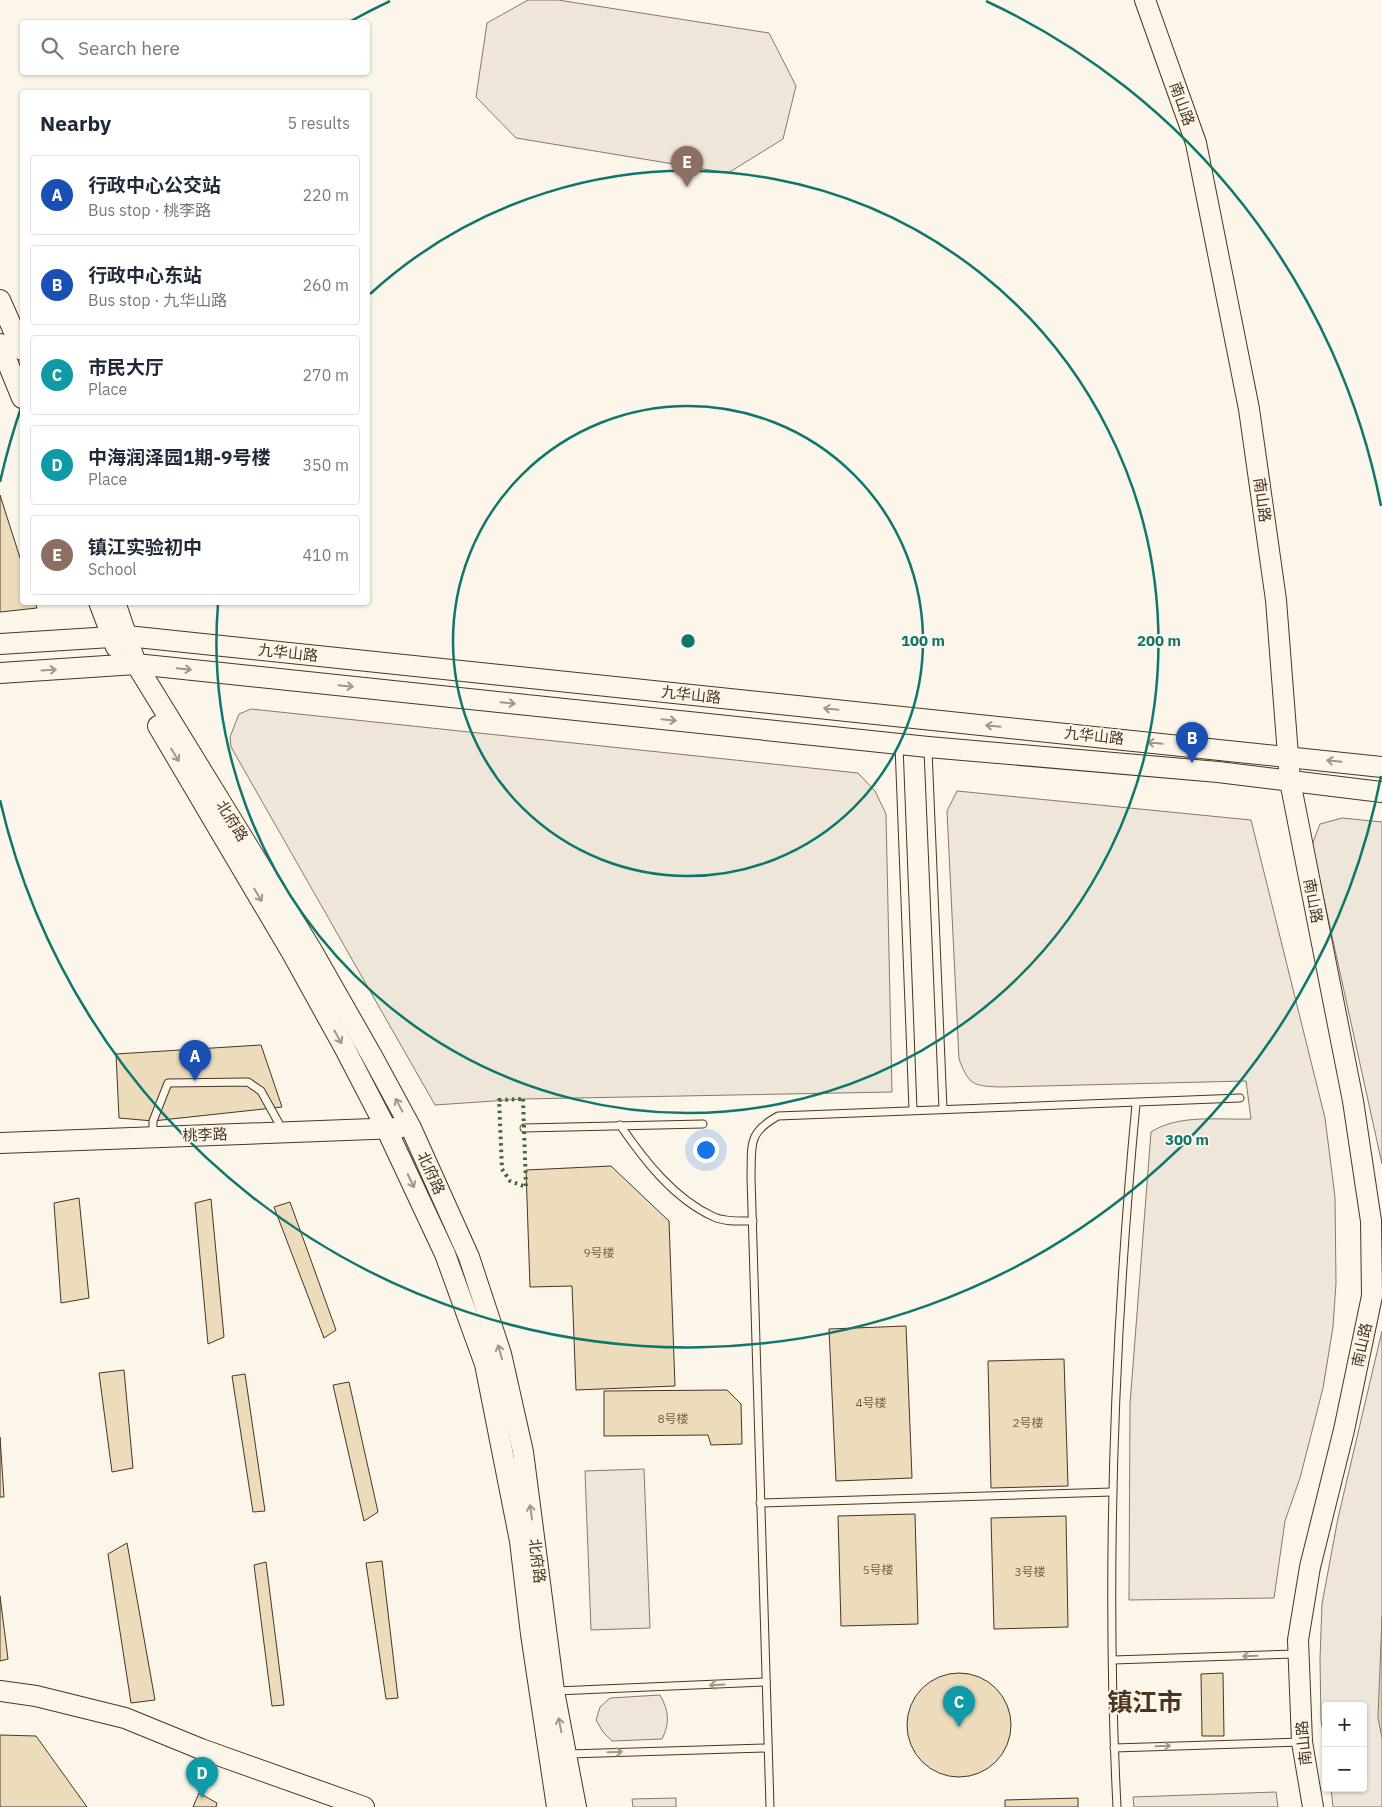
<!DOCTYPE html>
<meta charset="utf-8">
<style>
:root{--surface:#fff;--page:#f6f6f7;--text:#1f2937;--muted:#747a83;--line:#e0e1e3;--accent:#1a73e8}
body{margin:0;font-family:"IBM Plex Sans","Noto Sans SC",sans-serif;background:var(--page);color:var(--text)}
.controls{position:absolute;right:15px;bottom:15px;display:grid;overflow:hidden;border-radius:5px;box-shadow:0 1px 4px #0004}
.controls button{width:45px;height:45px;display:grid;place-items:center;padding:0;border:0;border-bottom:1px solid var(--line);background:var(--surface);color:var(--text);font:25px sans-serif}
.you{position:absolute;left:705px;top:1149px;width:18px;height:18px;margin:-12px;border:4px solid #fff;border-radius:50%;background:#1a73e8;box-shadow:0 0 0 8px #1a73e833}
.badge{display:grid;place-items:center;width:32px;height:32px;border-radius:50%;background:var(--accent);color:#fff;font-size:16px;font-weight:700}
.pin{position:absolute;translate:-50% -41px;filter:drop-shadow(0 1px 2px #0008)}
.pin::after{content:'';position:absolute;top:26px;width:18px;height:15px;background:inherit;clip-path:polygon(0 0,100% 0,50% 100%)}
.list{margin:0;padding:0;list-style:none}
h2{display:flex;justify-content:space-between;align-items:center;height:65px;margin:0;padding:0 20px;font-size:21px}
h2 small{font-size:16px;font-weight:400;color:var(--muted)}
.list li{display:grid;grid-template-columns:32px 1fr auto;gap:15px;align-items:center;box-sizing:border-box;height:80px;margin:0 10px 10px;padding:0 10px;border:1px solid var(--line);border-radius:5px}
.list b{display:block;font-size:19px;white-space:nowrap}
.list p{margin:0;font-size:16px;white-space:nowrap;color:var(--muted)}
.list em{font-size:16px;font-style:normal;color:var(--muted)}
.icon{flex:none;width:28px;height:28px;fill:none;stroke:currentColor;stroke-width:2;stroke-linecap:round;stroke-linejoin:round}
.map{position:relative;flex:none;width:1382px;height:1807px;overflow:hidden}
.search{position:absolute;background:var(--surface);box-shadow:0 1px 4px #0004;left:20px;top:20px;width:350px;height:55px;display:flex;align-items:center;gap:12px;box-sizing:border-box;padding:0 18px;border-radius:5px;color:var(--muted);font-size:19px}
.panel{position:absolute;background:var(--surface);box-shadow:0 1px 4px #0004;left:20px;top:90px;width:350px;height:515px;border-radius:5px}
.map>svg:first-child{display:block}
.green{fill:#ede6d9;stroke:#887966}
.parking{fill:#ede7d9;stroke:#887966}
.water{fill:#dcd4c6;stroke:#887966}
.building{fill:#ecdcbc;stroke:#4a3520}
.lines{fill:none;stroke-linecap:round;stroke-linejoin:round}
.lane-casing{stroke:#4a3520;stroke-width:9}
.secondary-casing{stroke:#4a3520;stroke-width:22}
.lane{stroke:#fbf6e9;stroke-width:7}
.secondary{stroke:#fbf6e9;stroke-width:20}
.hedge{stroke:#436837;stroke-width:4;stroke-dasharray:2.5 4;stroke-linecap:butt}
.oneway{stroke:#a29684}
.ring{fill:none;stroke:#0f766e;stroke-width:2.5}
.labels{text-anchor:middle;stroke-width:4;stroke-linejoin:round;paint-order:stroke}
.number-label{font-size:12px;fill:#725f47}
.street-label{font-size:15px;fill:#4a3520;stroke:#fbf6e9}
.town-label{font-size:25px;font-weight:bold;fill:#4a3520;stroke:#fbf6e9}
.centre{fill:#0f766e;stroke:#fbf6e9;stroke-width:2.5}
.ring-label{font-size:15px;text-anchor:middle;font-weight:bold;fill:#0f766e;stroke:#fbf6e9;stroke-width:4;stroke-linejoin:round;paint-order:stroke}
</style>
<div class="map">
<svg width="1382" height="1807" viewBox="0 0 1382 1807">
<rect width="100%" height="100%" fill="#fbf6e9"/>
<!-- green -->
<g class="green">
<polygon points="528,0 558,0 769,33 796,86 783,139 728,173 516,138 476,97 487,23"/>
<polygon points="251,709 858,773 875,791 886,814 892,1092 523,1099 435,1105 231,747 230,737 239,714"/>
<path d="M 957,791 L 1251,820 L 1325,1118 L 1335,1197 L 1336,1283 L 1333,1327 L 1323,1388 L 1300,1478 L 1285,1521 L 1274,1598 L 1129,1600 L 1130,1404 L 1151,1132 C 1179,1114 1218,1120 1251,1119 L 1246,1081 L 1000,1087 C 973,1086 969,1085 959,1059 L 947,811 Z"/>
<polygon points="1342,818 1382,822 1382,1164 1312,845 1320,824"/>
<polygon points="1382,1331 1382,1807 1333,1807 1331,1788 1363,1788 1363,1706 1326,1706 1326,1754 1321,1720 1320,1659 1322,1604 1338,1518"/>
<path d="M 660,1695 C 669,1711 670,1723 662,1739 L 612,1741 L 603,1732 L 596,1720 L 600,1707 L 610,1698 Z"/>
<polygon points="1276,1792 1278,1807 1134,1807 1133,1797"/>
</g>
<!-- parking -->
<g class="parking">
<polygon points="644,1469 650,1628 591,1630 585,1471"/>
<polygon points="676,1798 676,1807 633,1807 632,1799"/>
</g>
<!-- water -->
<polygon class="water" points="1382,1617 1382,1738 1378,1718"/>
<!-- building -->
<g class="building">
<polygon points="0,495 22,564 22,602 35,602 37,608 0,612"/>
<polygon points="261,1045 282,1107 153,1121 119,1118 116,1054"/>
<polygon points="611,1166 669,1221 675,1386 576,1390 572,1286 530,1287 526,1170"/>
<polygon points="79,1198 89,1298 61,1303 54,1203"/>
<polygon points="211,1199 224,1337 208,1344 195,1203"/>
<polygon points="290,1202 336,1330 324,1338 274,1207"/>
<polygon points="906,1326 912,1478 836,1481 829,1329"/>
<polygon points="1064,1359 1068,1486 991,1488 988,1361"/>
<polygon points="124,1370 133,1468 112,1472 99,1373"/>
<polygon points="245,1374 265,1511 253,1512 232,1376"/>
<polygon points="349,1382 378,1512 364,1521 333,1385"/>
<polygon points="727,1390 741,1404 742,1444 711,1445 708,1435 604,1436 604,1391"/>
<polygon points="0,1437 4,1497 0,1497"/>
<polygon points="915,1514 918,1624 841,1626 838,1516"/>
<polygon points="1066,1516 1068,1627 994,1629 991,1518"/>
<polygon points="127,1543 155,1700 131,1703 108,1554"/>
<polygon points="382,1561 398,1698 386,1699 366,1563"/>
<polygon points="266,1562 284,1705 272,1706 254,1565"/>
<polygon points="0,1596 8,1659 0,1661"/>
<circle cx="959" cy="1725" r="52"/>
<polygon points="1223,1673 1224,1736 1202,1736 1201,1674"/>
<polygon points="0,1735 36,1736 87,1807 0,1807"/>
<polygon points="199,1793 217,1803 216,1807 193,1807"/>
<polygon points="1078,1798 1078,1807 1005,1807 1005,1800"/>
</g>
<g class="lines">
<defs>
<g id="lane">
<polyline points="899,745 913,1109"/>
<polyline points="928,750 943,1109"/>
<path d="M 620,1125 C 644,1160 674,1199 714,1217 C 725,1222 741,1221 753,1221"/>
<polyline points="524,1128 703,1124"/>
<polyline points="153,1136 153,1121 168,1083 248,1082 261,1091 282,1129"/>
<polyline points="760,1503 1112,1492"/>
<polyline points="1113,1660 1296,1654"/>
<polyline points="556,1691 766,1682"/>
<polyline points="1114,1748 1301,1742"/>
<polyline points="569,1754 768,1748"/>
<path d="M 770,1807 L 751,1177 C 752,1145 747,1133 778,1116 L 1240,1098"/>
<path d="M 1117,1807 C 1105,1572 1114,1338 1136,1104"/>
</g>
<g id="secondary">
<polyline points="1145,0 1196,143 1249,409 1276,600 1290,781 1353,1101 1371,1221 1372,1296 1344,1430 1310,1567 1298,1640 1302,1742 1313,1807"/>
<polyline points="0,300 22,350"/>
<polyline points="0,344 22,398"/>
<polyline points="99,602 116,647"/>
<polyline points="115,602 136,664 311,949 372,1056 411,1128 469,1257 501,1354 523,1452 554,1691 576,1807"/>
<polyline points="0,644 127,636 1382,767"/>
<polyline points="0,673 136,664 928,747 1218,772 1382,792"/>
<polyline points="158,726 292,953 344,1047 386,1128 445,1254 485,1364 520,1541 531,1634 557,1807"/>
<polyline points="0,1143 399,1128"/>
<polyline points="0,1691 36,1696 125,1718 201,1749 364,1807"/>
</g>
</defs>
<!-- lane casing -->
<use href="#lane" class="lane-casing"/>
<!-- secondary casing -->
<use href="#secondary" class="secondary-casing"/>
<!-- lane -->
<use href="#lane" class="lane"/>
<!-- secondary -->
<use href="#secondary" class="secondary"/>
<!-- hedge -->
<polygon class="hedge" points="523,1099 526,1187 510,1181 502,1169 499,1100"/>
</g>
<!-- one-way arrows -->
<defs><path id="oneway-shaft" d="M-6 0H5M1.5-3L5.5 0L1.5 3" fill="none" stroke-width="1.6" stroke-linecap="round" stroke-linejoin="round" transform="scale(1.25)"/></defs>
<g class="oneway">
<use href="#oneway-shaft" transform="translate(184 669) rotate(6)"/>
<use href="#oneway-shaft" transform="translate(49 670) rotate(-4)"/>
<use href="#oneway-shaft" transform="translate(346 686) rotate(6)"/>
<use href="#oneway-shaft" transform="translate(508 703) rotate(6)"/>
<use href="#oneway-shaft" transform="translate(831 709) rotate(-174)"/>
<use href="#oneway-shaft" transform="translate(669 720) rotate(6)"/>
<use href="#oneway-shaft" transform="translate(993 726) rotate(-174)"/>
<use href="#oneway-shaft" transform="translate(1155 743) rotate(-174)"/>
<use href="#oneway-shaft" transform="translate(175 755) rotate(59)"/>
<use href="#oneway-shaft" transform="translate(1334 761) rotate(-174)"/>
<use href="#oneway-shaft" transform="translate(258 895) rotate(59)"/>
<use href="#oneway-shaft" transform="translate(338 1037) rotate(61)"/>
<use href="#oneway-shaft" transform="translate(399 1105) rotate(-118)"/>
<use href="#oneway-shaft" transform="translate(411 1181) rotate(65)"/>
<use href="#oneway-shaft" transform="translate(500 1352) rotate(-106)"/>
<use href="#oneway-shaft" transform="translate(531 1512) rotate(-98)"/>
<use href="#oneway-shaft" transform="translate(1250 1656) rotate(178)"/>
<use href="#oneway-shaft" transform="translate(717 1685) rotate(177)"/>
<use href="#oneway-shaft" transform="translate(560 1725) rotate(-101)"/>
<use href="#oneway-shaft" transform="translate(1163 1746) rotate(-2)"/>
<use href="#oneway-shaft" transform="translate(615 1752) rotate(-2)"/>
</g>
<!-- distance rings -->
<g class="ring">
<circle cx="688" cy="641" r="235"/>
<path d="M370 294A471 471 0 1 1 218 604"/>
<path d="M1381 776A706 706 0 0 1 0 800M0 482A706 706 0 0 1 22 405M351 21A706 706 0 0 1 390 1M986 1A706 706 0 0 1 1381 506"/>
</g>
<g class="labels">
<!-- number labels -->
<g class="number-label">
<text x="599" y="1257">9号楼</text>
<text x="871" y="1407">4号楼</text>
<text x="673" y="1423">8号楼</text>
<text x="1028" y="1427">2号楼</text>
<text x="878" y="1574">5号楼</text>
<text x="1030" y="1576">3号楼</text>
</g>
<!-- street labels -->
<g class="street-label">
<text transform="translate(1182 104) rotate(70)" y="5">南山路</text>
<text transform="translate(1262 500) rotate(82)" y="5">南山路</text>
<text transform="translate(288 653) rotate(6)" y="5">九华山路</text>
<text transform="translate(691 695) rotate(6)" y="5">九华山路</text>
<text transform="translate(1094 736) rotate(6)" y="5">九华山路</text>
<text transform="translate(232 821) rotate(58)" y="5">北府路</text>
<text transform="translate(1313 901) rotate(79)" y="5">南山路</text>
<text transform="translate(205 1135) rotate(-2)" y="5">桃李路</text>
<text transform="translate(431 1173) rotate(66)" y="5">北府路</text>
<text transform="translate(1362 1345) rotate(-78)" y="5">南山路</text>
<text transform="translate(537 1561) rotate(83)" y="5">北府路</text>
<text transform="translate(1304 1743) rotate(-96)" y="5">南山路</text>
</g>
<!-- town labels -->
<g class="town-label">
<text x="1145" y="1711">镇江市</text>
</g>
</g>
<circle cx="688" cy="641" r="8" class="centre"/>
<g class="ring-label">
<text x="923" y="646">100 m</text>
<text x="1159" y="646">200 m</text>
<text x="1187" y="1145">300 m</text>
</g>
</svg>
<div class="controls">
<button>+</button>
<button>−</button>
</div>
<div class="you"></div>
<div class="pin badge" style="left:195px;top:1081px;background:#1a4fb4">A</div>
<div class="pin badge" style="left:1192px;top:763px;background:#1a4fb4">B</div>
<div class="pin badge" style="left:959px;top:1727px;background:#0f9aa8">C</div>
<div class="pin badge" style="left:202px;top:1798px;background:#0f9aa8">D</div>
<div class="pin badge" style="left:687px;top:187px;background:#8d6e63">E</div>
<div class="search"><svg class="icon" aria-label="search" viewBox="0 0 24 24"><circle cx="10" cy="10" r="6"/><path d="M15 15l6 6"/></svg>Search here</div>
<section class="panel">
<h2>Nearby<small>5 results</small></h2>
<ul class="list">
<li><span class="badge" style="background:#1a4fb4">A</span><div><b>行政中心公交站</b><p>Bus stop · 桃李路</p></div><em>220 m</em></li>
<li><span class="badge" style="background:#1a4fb4">B</span><div><b>行政中心东站</b><p>Bus stop · 九华山路</p></div><em>260 m</em></li>
<li><span class="badge" style="background:#0f9aa8">C</span><div><b>市民大厅</b><p>Place</p></div><em>270 m</em></li>
<li><span class="badge" style="background:#0f9aa8">D</span><div><b>中海润泽园1期-9号楼</b><p>Place</p></div><em>350 m</em></li>
<li><span class="badge" style="background:#8d6e63">E</span><div><b>镇江实验初中</b><p>School</p></div><em>410 m</em></li>
</ul>
</section>
</div>
